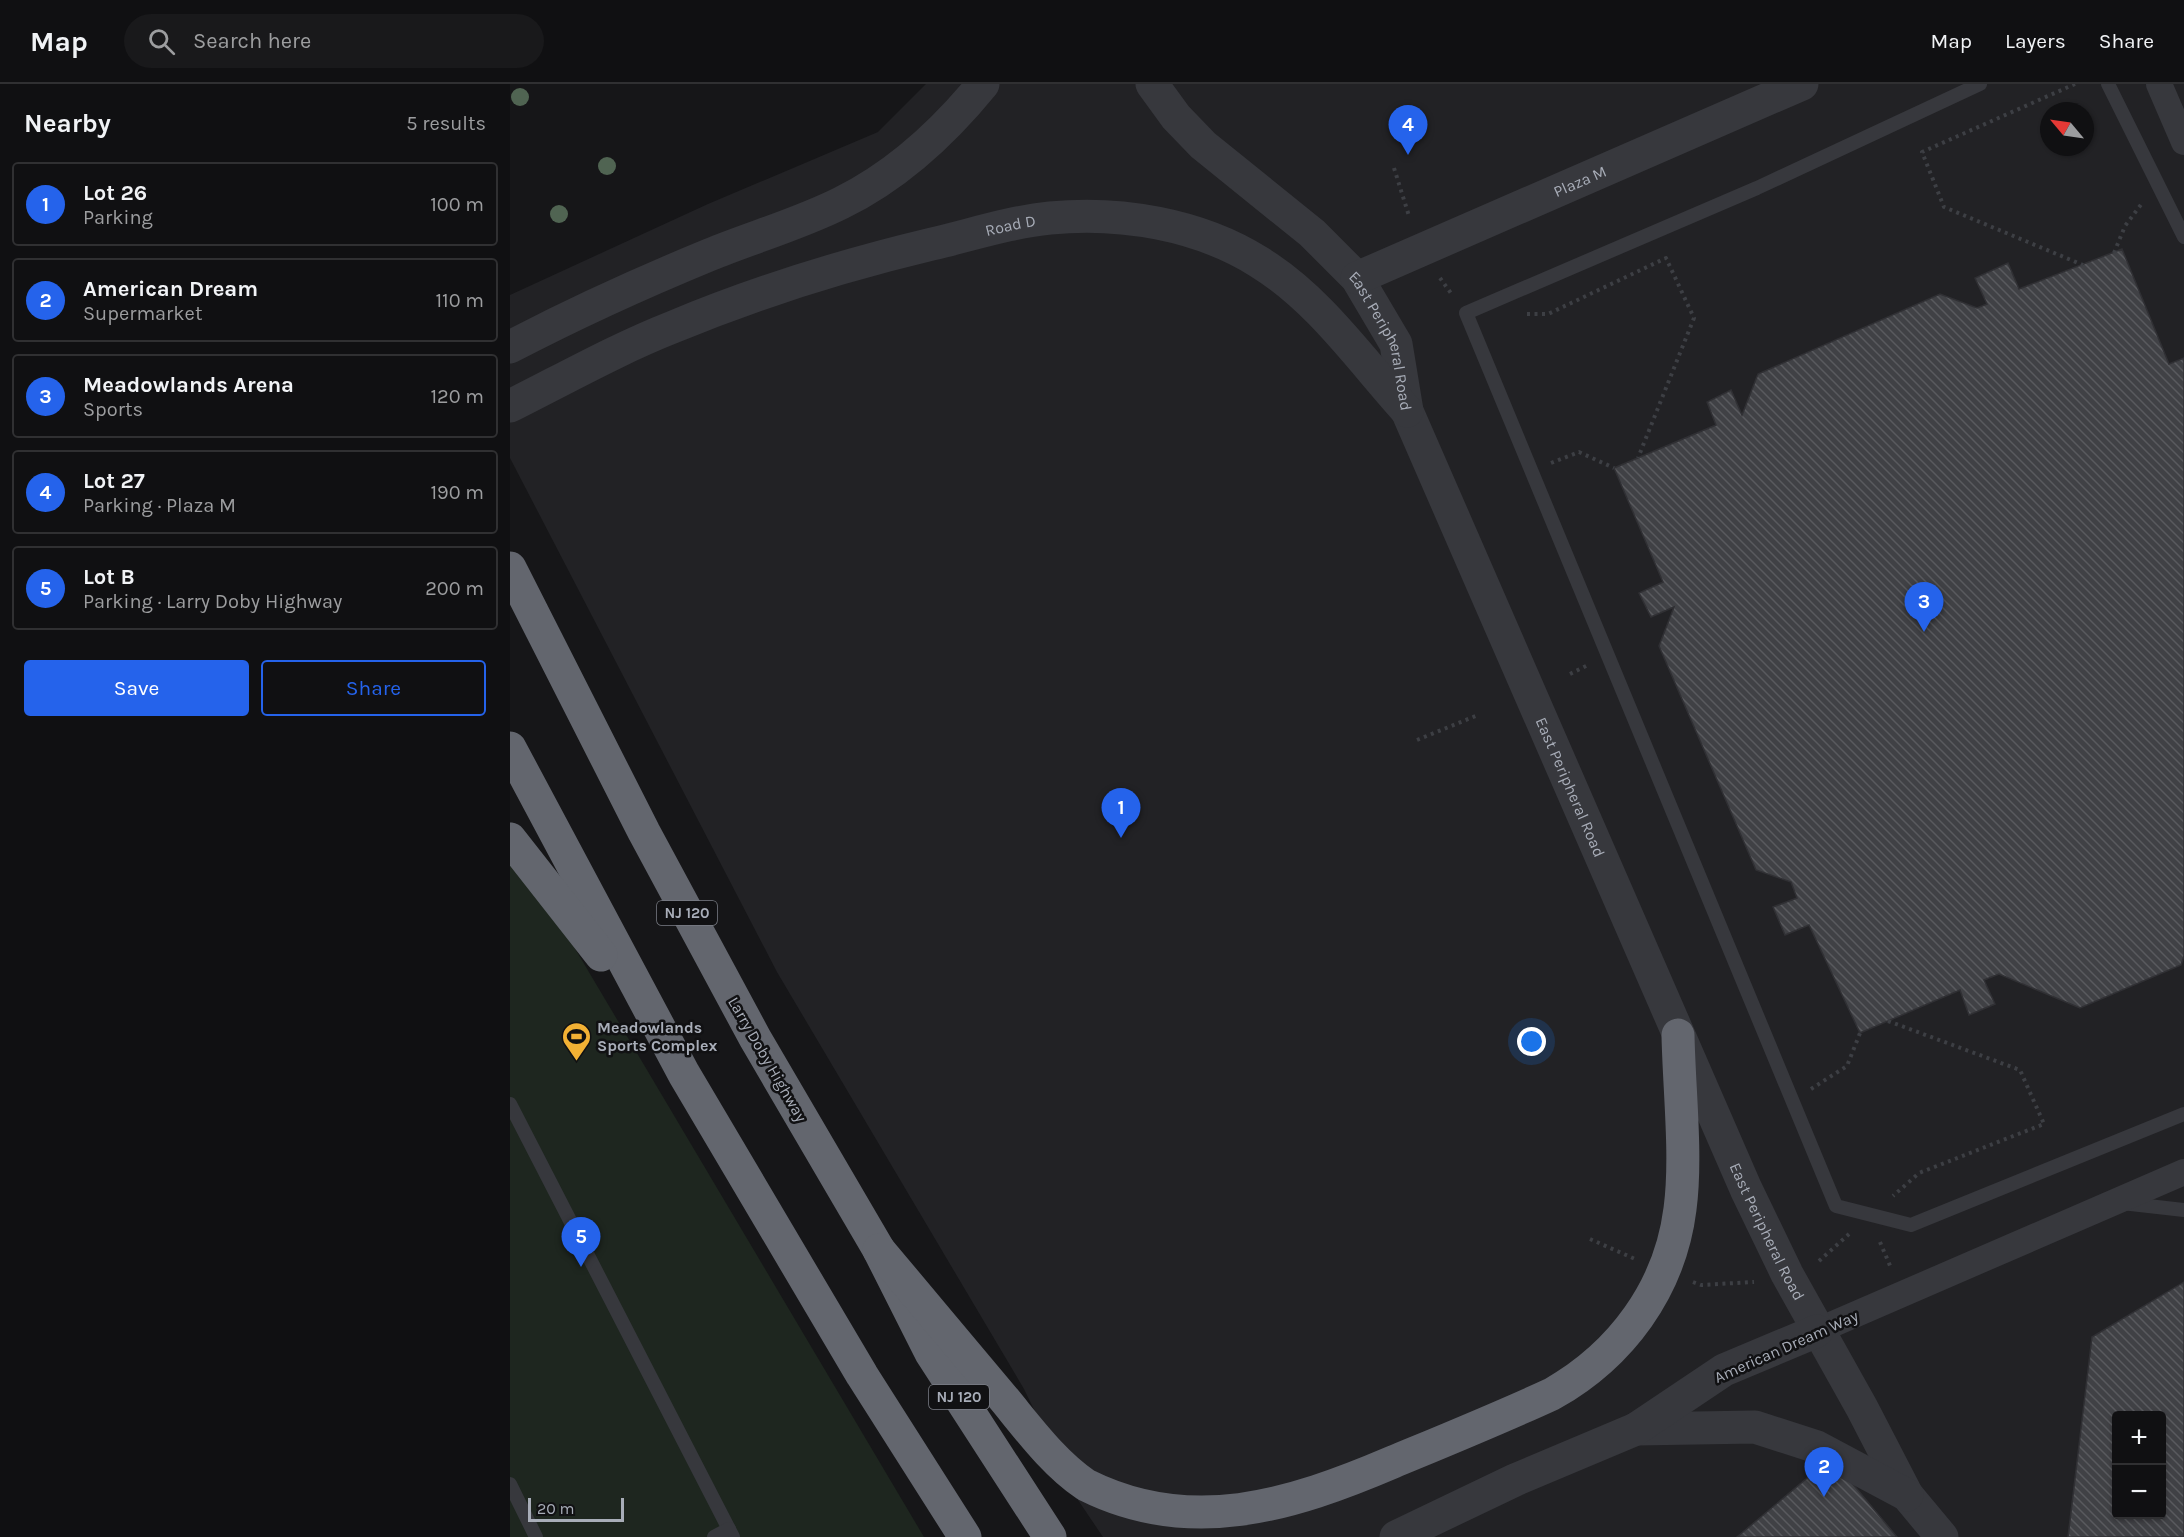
<!DOCTYPE html>
<meta charset="utf-8">
<style>
:root{--surface:#101012;--page:#19191b;--text:#f1f3f6;--muted:#9c9d9f;--line:#303032;--accent:#2563eb}
body{margin:0;font-family:Karla,sans-serif;background:var(--page);color:var(--text)}
.controls{position:absolute;right:18px;bottom:18px;display:grid;overflow:hidden;border-radius:6px;box-shadow:0 2px 4px #0004}
.controls button{width:54px;height:54px;display:grid;place-items:center;padding:0;border:0;border-bottom:2px solid var(--line);background:var(--surface);color:var(--text);font:30px sans-serif}
.compass{position:absolute;left:1530px;top:18px;width:54px;height:54px;border-radius:50%;background:var(--surface);box-shadow:0 2px 4px #0004;rotate:299deg}
.scale{position:absolute;left:18px;bottom:15px;width:96px;box-sizing:border-box;padding-left:6px;border:3px solid #a8adb8;border-top:0;font-size:16px;line-height:21px;white-space:nowrap;color:#a8adb8;-webkit-text-stroke:4px #111113;paint-order:stroke}
.you{position:absolute;left:1022px;top:958px;width:21px;height:21px;margin:-15px;border:4px solid #fff;border-radius:50%;background:#1a73e8;box-shadow:0 0 0 9px #1a73e833}
.badge{display:grid;place-items:center;width:39px;height:39px;border-radius:50%;background:var(--accent);color:#fff;font-size:20px;font-weight:700}
.pin{position:absolute;translate:-50% -50px;filter:drop-shadow(0 2px 3px #0008)}
.pin::after{content:'';position:absolute;top:32px;width:21px;height:18px;background:inherit;clip-path:polygon(0 0,100% 0,50% 100%)}
.list{margin:0;padding:0;list-style:none}
h2{display:flex;justify-content:space-between;align-items:center;height:78px;margin:0;padding:0 24px;font-size:26px}
h2 small{font-size:20px;font-weight:400;color:var(--muted)}
.list li{display:grid;grid-template-columns:39px 1fr auto;gap:18px;align-items:center;box-sizing:border-box;height:84px;margin:0 12px 12px;padding:0 12px;border:2px solid var(--line);border-radius:6px}
.list b{display:block;font-size:22px;white-space:nowrap}
.list p{margin:0;font-size:20px;white-space:nowrap;color:var(--muted)}
.list em{font-size:20px;font-style:normal;color:var(--muted)}
.actions{display:flex;gap:12px;padding:18px 24px}
.actions a{flex:1;padding:14px 0;border:2px solid var(--accent);border-radius:6px;text-align:center;font-size:21px;color:var(--accent)}
.actions .main{background:var(--accent);color:#fff}
.icon{flex:none;width:33px;height:33px;fill:none;stroke:currentColor;stroke-width:2;stroke-linecap:round;stroke-linejoin:round}
.map{position:relative;flex:none;width:1674px;height:1453px;overflow:hidden}
header{display:flex;align-items:center;gap:36px;box-sizing:border-box;height:84px;padding:0 30px;background:var(--surface);border-bottom:2px solid var(--line)}
header strong{font-size:28px}
nav{display:flex;gap:33px;margin-inline-start:auto;font-size:21px}
.search{width:420px;height:54px;background:var(--page);display:flex;align-items:center;gap:15px;box-sizing:border-box;padding:0 21px;border-radius:33px;color:var(--muted);font-size:22px}
main{display:flex}
aside{flex:1;background:var(--surface)}
.map>svg:first-child{display:block}
.built{fill:#222225;fill-rule:evenodd}
.grass{fill:#1e261f}
.building{fill:url(#building-back-hatch);stroke:#303034;stroke-width:1.5;fill-rule:evenodd}
.lines{fill:none;stroke-linecap:round;stroke-linejoin:round}
.path{stroke:#3d3f44;stroke-width:4;stroke-dasharray:3 4.5;stroke-linecap:butt}
.service{stroke:#37383d;stroke-width:14}
.minor{stroke:#37383d;stroke-width:26}
.tertiary{stroke:#37383d;stroke-width:33}
.motorway{stroke:#63666e;stroke-width:33}
.tree{fill:#506452}
.labels{text-anchor:middle;stroke-width:5;stroke-linejoin:round;paint-order:stroke}
.shield{fill:#111113;stroke:#7b7e86;stroke-width:1.5}
.shield-label{font-size:15px;font-weight:bold;fill:#a8adb8}
.street-label{font-size:16px;fill:#a8adb8;stroke:#111113}
.poi-label{font-size:16px;font-weight:bold;fill:#a8adb8;stroke:#111113;text-anchor:start}
</style>
<header>
<strong>Map</strong>
<div class="search"><svg class="icon" aria-label="search" viewBox="0 0 24 24"><circle cx="10" cy="10" r="6"/><path d="M15 15l6 6"/></svg>Search here</div>
<nav><a>Map</a><a>Layers</a><a>Share</a></nav>
</header>
<main>
<aside>
<h2>Nearby<small>5 results</small></h2>
<ul class="list">
<li><span class="badge">1</span><div><b>Lot 26</b><p>Parking</p></div><em>100 m</em></li>
<li><span class="badge">2</span><div><b>American Dream</b><p>Supermarket</p></div><em>110 m</em></li>
<li><span class="badge">3</span><div><b>Meadowlands Arena</b><p>Sports</p></div><em>120 m</em></li>
<li><span class="badge">4</span><div><b>Lot 27</b><p>Parking · Plaza M</p></div><em>190 m</em></li>
<li><span class="badge">5</span><div><b>Lot B</b><p>Parking · Larry Doby Highway</p></div><em>200 m</em></li>
</ul>
<div class="actions"><a class="main">Save</a><a>Share</a></div>
</aside>
<div class="map">
<svg width="1674" height="1453" viewBox="0 0 1674 1453">
<defs>
<pattern id="building-back-hatch" width="6" height="6" patternUnits="userSpaceOnUse" patternTransform="scale(1.5)"><rect width="6" height="6" fill="#404145"/><path d="M-1 5l2 2M0 0l6 6M5-1l2 2" fill="none" stroke="#595a5e"/></pattern>
</defs>
<rect width="100%" height="100%" fill="#161618"/>
<!-- built -->
<path class="built" d="M 416,0 L 1674,0 L 1674,1453 L 593,1453 L 568,1416 L 514,1305 L 267,888 L 0,374 L 0,211 L 198,120 L 368,48 ZM 1539,27 L 1575,27 L 1575,63 L 1539,63 ZM 1606,1332 L 1652,1332 L 1652,1430 L 1606,1430 Z"/>
<!-- grass -->
<polygon class="grass" points="0,755 414,1453 0,1453"/>
<!-- building -->
<g class="building">
<polygon points="1612,165 1659,280 1674,274 1674,872 1671,881 1570,924 1489,890 1474,896 1485,920 1459,931 1450,906 1350,949 1299,841 1275,851 1263,823 1287,814 1281,798 1246,786 1149,562 1164,523 1141,533 1129,509 1153,498 1104,384 1206,341 1197,318 1221,306 1232,331 1248,290 1430,210 1467,224 1477,220 1465,194 1498,179 1509,205"/>
<path d="M 1674,1198 L 1674,1453 L 1558,1453 L 1582,1253 ZM 1606,1332 L 1652,1332 L 1652,1430 L 1606,1430 Z"/>
<polygon points="1321,1374 1387,1453 1227,1453"/>
</g>
<g class="lines">
<!-- path -->
<g class="path">
<polyline points="1565,0 1412,68 1434,123 1573,181"/>
<polyline points="884,84 899,132"/>
<polyline points="1604,169 1615,142 1633,118"/>
<polyline points="930,194 943,212"/>
<polyline points="1017,230 1038,230 1156,174 1184,234 1128,374"/>
<polyline points="1041,379 1069,368 1104,384"/>
<polyline points="1060,590 1078,581"/>
<polyline points="907,656 968,631"/>
<polyline points="1378,937 1510,986 1534,1040 1409,1089 1383,1112"/>
<polyline points="1301,1005 1337,982 1350,949"/>
<polyline points="1080,1155 1125,1175"/>
<polyline points="1370,1158 1381,1184"/>
<polyline points="1309,1177 1339,1150"/>
<polyline points="1183,1198 1191,1201 1244,1198"/>
</g>
<!-- service -->
<g class="service">
<polyline points="1470,0 1247,104 956,229 1326,1122 1401,1141 1674,1030"/>
<polyline points="1598,0 1674,153"/>
<polyline points="0,1020 223,1453"/>
<polyline points="1612,1119 1674,1126"/>
<polyline points="0,1400 26,1453"/>
<polyline points="204,1453 219,1445"/>
</g>
<!-- minor -->
<g class="minor">
<polyline points="1649,0 1674,58"/>
<polyline points="1307,1247 1674,1088"/>
</g>
<!-- tertiary -->
<g class="tertiary">
<path id="s1" d="M 642,0 L 666,33 L 693,61 L 802,149 L 847,194 L 886,260 L 897,327 L 1236,1105 L 1277,1190 L 1352,1324 L 1397,1411 L 1432,1453"/>
<path id="s2" d="M 847,194 L 1292,0"/>
<path d="M 0,263 C 65,229 131,199 199,171 C 243,153 289,140 331,119 C 388,91 433,49 473,0"/>
<path id="s3" d="M 0,322 C 54,295 107,265 163,243 C 247,208 334,181 422,160 C 461,151 500,138 540,134 C 609,127 689,140 749,178 C 809,215 850,275 897,327"/>
<polyline points="1126,1345 1245,1343 1307,1363 1397,1411"/>
<polyline points="886,1453 1005,1396 1126,1345 1214,1286 1307,1247"/>
</g>
<!-- motorway -->
<g class="motorway">
<polyline points="0,484 134,748 245,954 369,1166 421,1269 540,1453"/>
<polyline points="0,664 174,990 352,1291 455,1453"/>
<polyline points="0,755 91,871"/>
<path d="M 369,1166 C 409,1214 449,1261 489,1309 C 516,1341 541,1377 576,1401 C 680,1453 780,1422 883,1378 C 936,1356 990,1334 1042,1310 C 1111,1271 1160,1205 1170,1125 C 1177,1073 1169,1005 1168,951"/>
</g>
</g>
<!-- trees -->
<g class="tree">
<circle cx="10" cy="13" r="9"/>
<circle cx="97" cy="82" r="9"/>
<circle cx="49" cy="130" r="9"/>
</g>
<!-- icons -->
<defs>
<symbol id="stadium-pin" viewBox="-11 -11 22 30"><path d="M0 17L-7.5 6A9.5 9.5 0 1 1 7.5 6Z" fill="#f2b134" stroke="#111113"/><path d="M0-5a6.5 5 0 1 0 0 10a6.5 5 0 1 0 0-10ZM-3.5-1.8h7v3.6h-7Z" fill="#111"/></symbol>
</defs>
<g fill-rule="evenodd">
<use href="#stadium-pin" x="50" y="936" width="33" height="45"/>
</g>
<g class="labels">
<!-- shield labels -->
<g class="shield">
<rect x="147" y="817" width="60" height="24" rx="4.5"/>
<rect x="419" y="1301" width="60" height="24" rx="4.5"/>
</g>
<g class="shield-label">
<text x="177" y="834">NJ 120</text>
<text x="449" y="1318">NJ 120</text>
</g>
<!-- street labels -->
<g class="street-label">
<text dy="6" stroke="none"><textPath href="#s2" startOffset="243">Plaza M</textPath></text>
<text dy="6" stroke="none"><textPath href="#s3" startOffset="534">Road D</textPath></text>
<text dy="6" stroke="none"><textPath href="#s1" startOffset="352">East Peripheral Road</textPath></text>
<text dy="6" stroke="none"><textPath href="#s1" startOffset="838">East Peripheral Road</textPath></text>
<text transform="translate(258 975) rotate(60)" y="6">Larry Doby Highway</text>
<text dy="6" stroke="none"><textPath href="#s1" startOffset="1324">East Peripheral Road</textPath></text>
<text transform="translate(1276 1262) rotate(-24)" y="6">American Dream Way</text>
</g>
<!-- poi labels -->
<g class="poi-label">
<text x="87" y="949">Meadowlands<tspan x="87" dy="18">Sports Complex</tspan></text>
</g>
</g>
</svg>
<div class="controls">
<button>+</button>
<button>−</button>
</div>
<svg class="compass" viewBox="-18 -18 36 36"><path d="M0-13l5 13h-10z" fill="#e53935"/><path d="M0 13l5-13h-10z" fill="#9c9d9f"/></svg>
<div class="scale">20 m</div>
<div class="you"></div>
<div class="pin badge" style="left:611px;top:754px">1</div>
<div class="pin badge" style="left:1314px;top:1413px">2</div>
<div class="pin badge" style="left:1414px;top:548px">3</div>
<div class="pin badge" style="left:898px;top:71px">4</div>
<div class="pin badge" style="left:71px;top:1183px">5</div>
</div>
</main>
